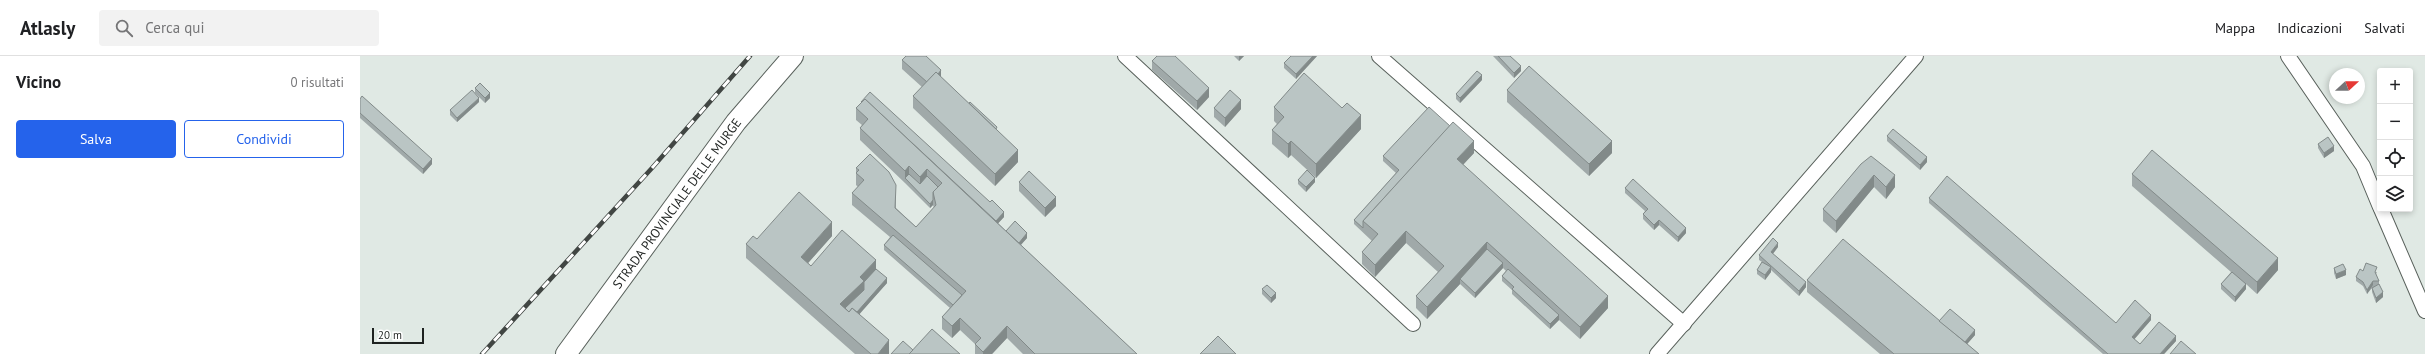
<!DOCTYPE html>
<html lang="it">
<meta charset="utf-8">
<style>
:root{--surface:#fff;--page:#f2f2f2;--text:#202124;--muted:#757577;--line:#e0e0e0;--accent:#2563eb}
body{margin:0;font-family:"PT Sans",sans-serif;background:var(--page);color:var(--text)}
.controls{position:absolute;right:12px;top:12px;display:grid;overflow:hidden;border-radius:4px;box-shadow:0 2px 6px #0003}
.controls button{width:36px;height:36px;display:grid;place-items:center;padding:0;border:0;border-bottom:1px solid var(--line);background:var(--surface);color:var(--text);font:20px sans-serif}
.compass{position:absolute;left:1969px;top:12px;width:36px;height:36px;border-radius:50%;background:var(--surface);box-shadow:0 2px 6px #0003;rotate:69deg}
.scale{position:absolute;left:12px;bottom:10px;width:52px;box-sizing:border-box;padding-left:4px;border:2px solid #1e2220;border-top:0;font-size:11px;line-height:14px;white-space:nowrap;color:#1e2220;-webkit-text-stroke:3px #fff;paint-order:stroke}
.list{margin:0;padding:0;list-style:none}
h2{display:flex;justify-content:space-between;align-items:center;height:52px;margin:0;padding:0 16px;font-size:17px}
h2 small{font-size:13px;font-weight:400;color:var(--muted)}
.actions{display:flex;gap:8px;padding:12px 16px}
.actions a{flex:1;padding:9px 0;border:1px solid var(--accent);border-radius:4px;text-align:center;font-size:14px;color:var(--accent)}
.actions .main{background:var(--accent);color:#fff}
.icon{flex:none;width:22px;height:22px;fill:none;stroke:currentColor;stroke-width:2;stroke-linecap:round;stroke-linejoin:round}
.map{position:relative;flex:none;width:2065px;height:298px;overflow:hidden}
header{display:flex;align-items:center;gap:24px;box-sizing:border-box;height:56px;padding:0 20px;background:var(--surface);border-bottom:1px solid var(--line)}
header strong{font-size:19px}
nav{display:flex;gap:22px;margin-inline-start:auto;font-size:14px}
.search{width:280px;height:36px;background:var(--page);display:flex;align-items:center;gap:10px;box-sizing:border-box;padding:0 14px;border-radius:4px;color:var(--muted);font-size:15px}
main{display:flex}
aside{flex:1;background:var(--surface)}
.map>svg:first-child{display:block}
.lines{fill:none;stroke-linecap:round;stroke-linejoin:round}
.street-casing{stroke:#59615c;stroke-width:16}
.secondary-casing{stroke:#59615c;stroke-width:22}
.street{stroke:#fff;stroke-width:14}
.secondary{stroke:#fff;stroke-width:20}
.rail-casing{stroke:#414643;stroke-width:4.5}
.rail{stroke:#fff;stroke-width:3;stroke-dasharray:9;stroke-linecap:butt}
.wall{fill:#a0a9a9}
.shaded-wall{fill:#828a89}
.building{fill:#bac5c4;stroke:#828a89}
.labels{text-anchor:middle;stroke-width:4;stroke-linejoin:round;paint-order:stroke}
.street-label{font-size:13px;fill:#1e2220;stroke:#fff}
</style>
<header>
<strong>Atlasly</strong>
<div class="search"><svg class="icon" aria-label="search" viewBox="0 0 24 24"><circle cx="10" cy="10" r="6"/><path d="M15 15l6 6"/></svg>Cerca qui</div>
<nav><a>Mappa</a><a>Indicazioni</a><a>Salvati</a></nav>
</header>
<main>
<aside>
<h2>Vicino<small>0 risultati</small></h2>
<ul class="list">
</ul>
<div class="actions"><a class="main">Salva</a><a>Condividi</a></div>
</aside>
<div class="map">
<svg width="2065" height="298" viewBox="0 0 2065 298">
<rect width="100%" height="100%" fill="#e0e9e4"/>
<g class="lines">
<defs>
<g id="street">
<polyline points="765,0 1053,268"/>
<polyline points="1019,0 1324,268"/>
<polyline points="1928,0 2003,110 2020,151"/>
<polyline points="2021,153 2065,255"/>
<polyline points="1297,298 1556,0"/>
</g>
<g id="secondary">
<path id="s1" d="M 206,298 L 376,66 L 433,0"/>
</g>
</defs>
<!-- street casing -->
<use href="#street" class="street-casing"/>
<!-- secondary casing -->
<use href="#secondary" class="secondary-casing"/>
<!-- street -->
<use href="#street" class="street"/>
<!-- secondary -->
<use href="#secondary" class="secondary"/>
<defs>
<polyline id="rail" points="122,298 292,112 390,0"/>
</defs>
<!-- rail casing -->
<use href="#rail" class="rail-casing"/>
<!-- rail -->
<use href="#rail" class="rail"/>
</g>
<!-- wall -->
<g class="wall">
<polygon points="874,0 884,0 879,5"/>
<polygon points="931,0 957,0 936,23 924,12 924,7"/>
<polygon points="1133,0 1150,0 1161,15 1154,22"/>
<polygon points="542,4 581,21 637,74 658,106 635,130 553,52 553,40 562,31 542,13"/>
<polygon points="792,5 849,41 837,54 792,14"/>
<polygon points="1122,24 1100,47 1096,43 1096,38"/>
<polygon points="115,32 130,42 125,47 115,37"/>
<polygon points="1147,34 1252,97 1229,120 1147,46"/>
<polygon points="0,43 72,108 63,118 0,62"/>
<polygon points="119,46 97,66 90,59 90,54"/>
<polygon points="501,46 644,161 638,167 646,175 667,182 661,189 777,298 663,298 647,282 632,298 615,298 615,288 600,274 592,282 582,273 582,261 590,252 524,194 524,189 530,181 492,149 492,137 498,131 496,129 496,112 536,141 536,152 556,171 574,152 573,149 570,152 545,127 500,84 500,72 502,69 496,64 496,52 501,47"/>
<polygon points="914,51 1001,73 956,122 931,99 928,102 912,88 912,74 917,68 914,65"/>
<polygon points="854,52 881,53 865,71 854,61"/>
<polygon points="1527,80 1567,106 1560,114 1527,85"/>
<polygon points="1958,88 1974,95 1964,102 1958,92"/>
<polygon points="1114,97 1103,109 1248,252 1220,283 1199,264 1190,273 1152,238 1152,234 1142,225 1142,220 1146,215 1143,212 1115,242 1100,228 1067,263 1056,252 1056,240 1078,216 1046,187 1015,221 1002,208 1002,196 1012,185 994,168 994,164 1036,117 1023,105 1023,100"/>
<polygon points="1501,108 1535,131 1526,143 1514,131 1476,177 1463,165 1463,153"/>
<polygon points="1772,118 1918,214 1897,238 1886,228 1886,233 1875,246 1861,233 1861,228 1871,216 1772,130"/>
<polygon points="938,124 955,126 946,136 938,128"/>
<polygon points="659,126 696,150 685,161 659,135"/>
<polygon points="1265,132 1326,177 1318,186 1299,169 1294,174 1283,163 1283,158 1285,155 1265,137"/>
<polygon points="1569,142 1756,267 1791,264 1774,283 1780,288 1816,285 1804,298 1743,298 1569,147"/>
<polygon points="472,180 448,207 451,210 516,213 527,227 499,258 529,298 495,298 386,202 386,188 397,183"/>
<polygon points="1418,191 1413,198 1446,231 1439,240 1411,214 1411,216 1405,224 1397,218 1397,214 1402,206 1399,204 1399,199"/>
<polygon points="1974,212 1986,219 1976,223 1974,217"/>
<polygon points="2003,215 2017,216 2016,218 2019,225 2019,228 2023,241 2016,247 2012,236 2012,232 2007,238 2003,230 1996,225 1996,221"/>
<polygon points="1447,224 1579,265 1615,279 1607,288 1619,298 1520,298 1447,236"/>
<polygon points="902,233 916,242 911,247 902,238"/>
</g>
<!-- shaded-wall -->
<g class="shaded-wall">
<polygon points="879,0 884,0 879,5"/>
<polygon points="953,0 957,0 936,23 936,18"/>
<polygon points="1161,10 1161,15 1154,22 1154,17"/>
<polygon points="581,14 581,23 568,28"/>
<polygon points="1122,19 1122,24 1100,47 1100,42"/>
<polygon points="849,32 849,41 837,54 837,45"/>
<polygon points="130,37 130,42 125,47 125,42"/>
<polygon points="119,42 119,46 97,66 97,62"/>
<polygon points="881,44 881,53 865,71 865,62"/>
<polygon points="1001,59 1001,73 956,122 956,108"/>
<polygon points="931,85 931,99 928,102 928,88"/>
<polygon points="1114,85 1114,97 1097,115 1097,103"/>
<polygon points="1252,85 1252,97 1229,120 1229,108"/>
<polygon points="1974,90 1974,95 1964,102 1964,97"/>
<polygon points="658,94 658,106 635,130 635,118"/>
<polygon points="1567,101 1567,106 1560,114 1560,109"/>
<polygon points="72,103 72,108 63,118 63,113"/>
<polygon points="549,110 549,122 545,122 545,115"/>
<polygon points="567,113 567,125 560,133 560,121"/>
<polygon points="1514,119 1514,131 1476,177 1476,165"/>
<polygon points="1535,119 1535,131 1526,143 1526,131"/>
<polygon points="955,122 955,126 946,136 946,131"/>
<polygon points="696,141 696,150 685,161 685,152"/>
<polygon points="573,144 573,149 570,152 570,148"/>
<polygon points="644,156 644,161 632,174 632,169"/>
<polygon points="1299,164 1299,169 1294,174 1294,169"/>
<polygon points="472,166 472,180 441,215 441,201"/>
<polygon points="1326,172 1326,177 1318,186 1318,181"/>
<polygon points="1046,175 1046,187 1015,221 1015,209"/>
<polygon points="667,177 667,182 655,195 655,191"/>
<polygon points="1127,186 1127,198 1100,223 1100,228 1067,263 1067,251"/>
<polygon points="1418,187 1418,191 1411,200 1411,196"/>
<polygon points="1918,202 1918,214 1897,238 1897,226"/>
<polygon points="516,204 516,218 504,239 483,259 480,248 500,221"/>
<polygon points="1143,207 1143,212 1115,242 1115,237"/>
<polygon points="1411,211 1411,216 1405,224 1405,219"/>
<polygon points="1986,214 1986,219 1976,223 1976,218"/>
<polygon points="527,222 527,227 489,270 489,265"/>
<polygon points="2013,225 2013,229 2007,238 2007,234"/>
<polygon points="1446,226 1446,231 1439,240 1439,235"/>
<polygon points="1886,228 1886,233 1875,246 1875,241"/>
<polygon points="2023,236 2023,241 2016,247 2016,242"/>
<polygon points="916,237 916,242 911,247 911,242"/>
<polygon points="1248,240 1248,252 1220,283 1220,271"/>
<polygon points="1199,259 1199,264 1190,273 1190,268"/>
<polygon points="1791,259 1791,264 1772,286 1772,281"/>
<polygon points="600,262 600,274 592,282 592,270"/>
<polygon points="647,270 647,282 632,298 623,298 623,296"/>
<polygon points="1615,274 1615,279 1601,295 1601,290"/>
<polygon points="1816,280 1816,285 1804,298 1800,298"/>
<polygon points="529,284 529,298 518,298"/>
</g>
<!-- building -->
<g class="building">
<polygon points="546,0 566,0 581,14 578,18 576,16 567,26 542,4"/>
<polygon points="797,0 815,0 849,32 837,45 792,5"/>
<polygon points="931,0 953,0 936,18 924,7"/>
<polygon points="1138,0 1150,0 1161,10 1154,17"/>
<polygon points="1169,10 1252,85 1229,108 1147,34"/>
<polygon points="1117,15 1122,19 1100,42 1096,38"/>
<polygon points="576,16 658,94 635,118 553,40"/>
<polygon points="944,17 982,52 987,47 1001,59 956,108 931,85 928,88 912,74 924,61 914,51"/>
<polygon points="120,27 130,37 125,42 115,32"/>
<polygon points="112,34 119,42 97,62 90,54"/>
<polygon points="870,34 881,44 865,62 854,52"/>
<polygon points="510,36 630,146 632,144 644,156 636,165 505,43 502,46 501,46"/>
<polygon points="2,40 72,103 63,113 0,57 0,43"/>
<polygon points="505,43 777,298 675,298 647,270 623,296 615,288 621,282 600,262 592,270 582,261 606,235 492,137 504,124 496,117 499,114 496,112 510,98 529,116 536,129 535,152 556,171 576,149 573,136 582,127 567,113 560,121 549,110 545,115 500,72 508,63 496,52"/>
<polygon points="610,46 637,71 636,73 609,47"/>
<polygon points="1069,51 1090,70 1003,165 1003,172 994,164 1039,114 1023,100"/>
<polygon points="1093,66 1114,85 1097,103 1248,240 1220,271 1127,186 1067,251 1056,240 1084,210 1046,175 1015,209 1002,196 1018,178 1003,165"/>
<polygon points="1533,73 1567,101 1560,109 1527,80"/>
<polygon points="1968,81 1974,90 1964,97 1958,88"/>
<polygon points="1792,94 1918,202 1897,226 1772,118"/>
<polygon points="1511,100 1535,119 1526,131 1514,119 1476,165 1463,153 1501,108"/>
<polygon points="947,114 955,122 946,131 938,124"/>
<polygon points="669,115 696,141 685,152 659,126"/>
<polygon points="549,118 560,128 567,120 578,131 573,136 573,144 570,148 545,122"/>
<polygon points="1587,120 1756,267 1775,244 1791,259 1772,281 1780,288 1799,266 1816,280 1800,298 1748,298 1569,142"/>
<polygon points="1273,123 1326,172 1318,181 1299,164 1294,169 1283,158 1288,153 1265,132"/>
<polygon points="439,136 472,166 441,201 451,210 482,174 516,204 500,221 504,225 480,248 489,256 492,252 529,284 518,298 511,298 386,188 393,180 397,183"/>
<polygon points="655,165 667,177 659,187 646,175"/>
<polygon points="533,179 602,239 593,249 524,189"/>
<polygon points="1413,182 1418,187 1411,196 1446,226 1439,235 1399,199"/>
<polygon points="1483,183 1619,298 1534,298 1447,224"/>
<polygon points="1127,193 1143,207 1115,237 1100,223"/>
<polygon points="1402,206 1411,211 1405,219 1397,214"/>
<polygon points="2006,207 2017,211 2015,216 2019,225 2013,225 2007,234 2003,226 1996,221 2000,213 2003,215"/>
<polygon points="1983,208 1986,214 1976,218 1974,212"/>
<polygon points="516,213 527,222 497,256 492,252 489,256 485,252 504,234 504,226"/>
<polygon points="1148,213 1199,259 1190,268 1152,233 1154,231 1142,220"/>
<polygon points="1872,216 1886,228 1875,241 1861,228"/>
<polygon points="2019,228 2023,236 2016,242 2012,232"/>
<polygon points="907,229 916,237 911,242 902,233"/>
<polygon points="1590,253 1615,274 1605,286 1579,265"/>
<polygon points="572,273 600,298 549,298"/>
<polygon points="858,280 876,298 840,298"/>
<polygon points="543,285 553,294 549,298 531,298"/>
<polygon points="1821,285 1836,298 1810,298"/>
</g>
<g class="labels">
<!-- street labels -->
<g class="street-label">
<text dy="5" stroke="none"><textPath href="#s1" startOffset="187">STRADA PROVINCIALE DELLE MURGE</textPath></text>
</g>
</g>
</svg>
<div class="controls">
<button>+</button>
<button>−</button>
<button><svg class="icon" aria-label="locate" viewBox="0 0 24 24"><circle cx="12" cy="12" r="6"/><path d="M12 2v4M12 18v4M2 12h4M18 12h4"/></svg></button>
<button><svg class="icon" aria-label="layers" viewBox="0 0 24 24"><path d="M12 4l9 5-9 5-9-5zM3 14l9 5 9-5"/></svg></button>
</div>
<svg class="compass" viewBox="-18 -18 36 36"><path d="M0-13l5 13h-10z" fill="#e53935"/><path d="M0 13l5-13h-10z" fill="#757577"/></svg>
<div class="scale">20 m</div>
</div>
</main>
